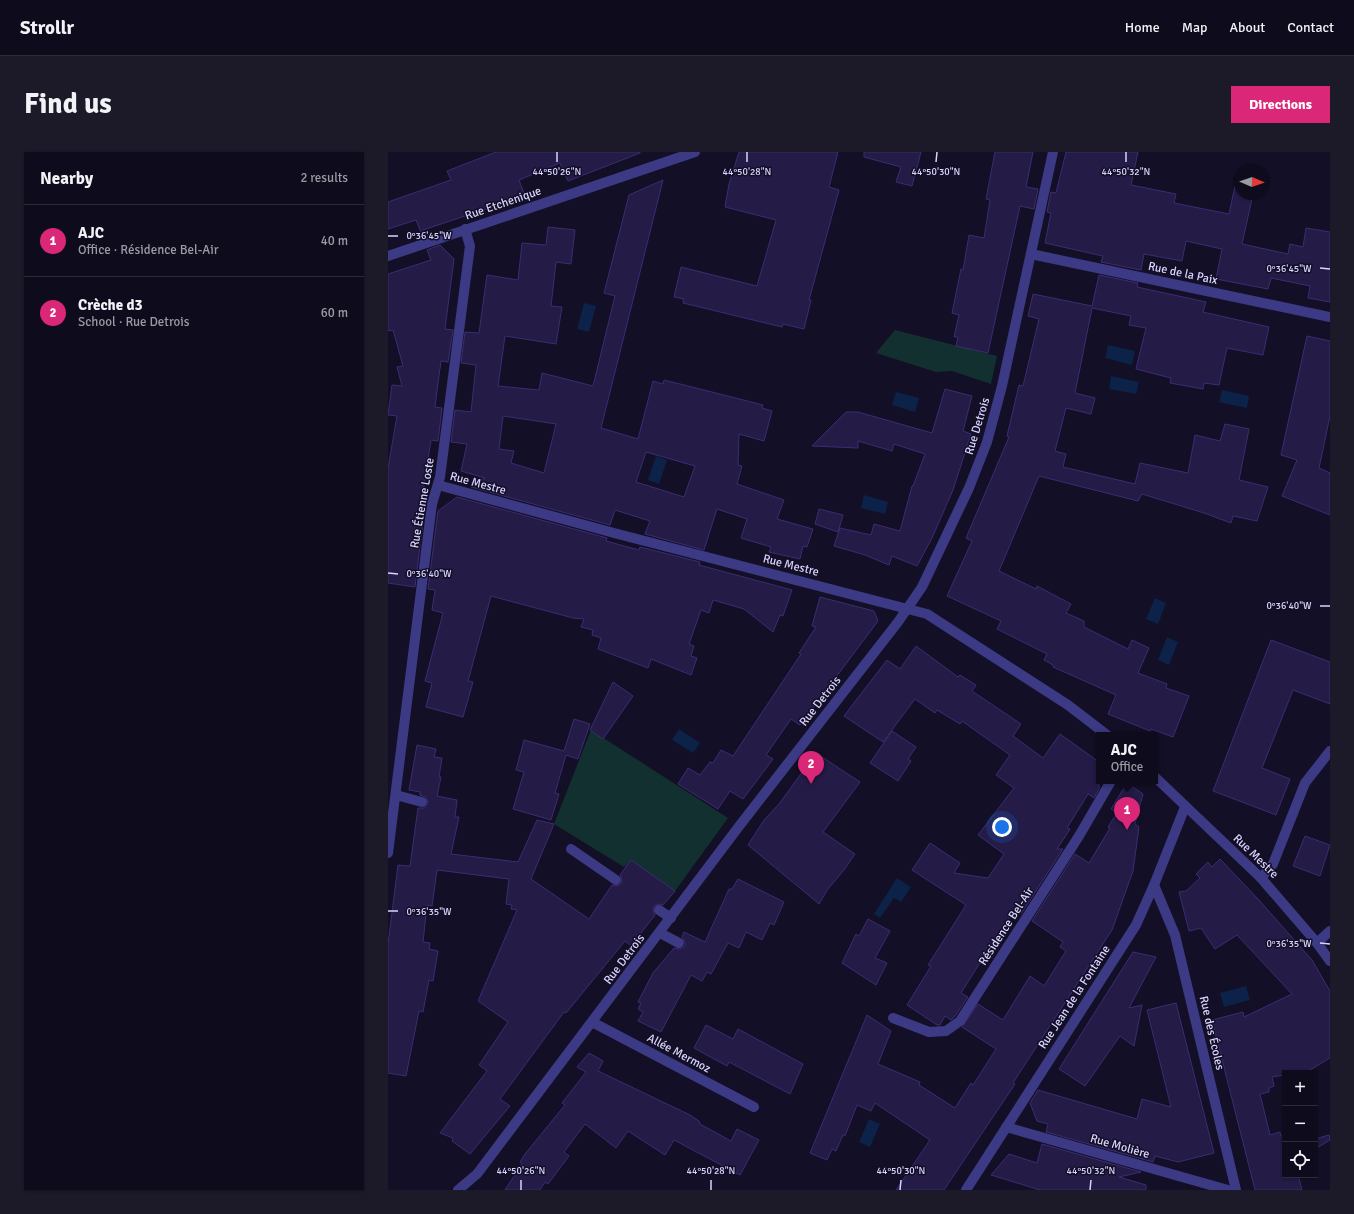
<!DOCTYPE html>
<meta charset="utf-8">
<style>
:root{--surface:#0e0b1c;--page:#1c1929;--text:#f1f3f6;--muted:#9b9ba3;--line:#2e2b3b;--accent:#db2777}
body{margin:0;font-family:Signika,sans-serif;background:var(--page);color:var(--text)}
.controls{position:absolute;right:12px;bottom:12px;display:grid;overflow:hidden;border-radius:0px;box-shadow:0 1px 3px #0004}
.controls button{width:36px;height:36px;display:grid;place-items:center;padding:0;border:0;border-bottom:1px solid var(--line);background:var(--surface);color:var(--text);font:20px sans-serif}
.compass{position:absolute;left:846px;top:12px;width:36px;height:36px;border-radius:50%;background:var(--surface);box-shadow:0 1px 3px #0004;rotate:92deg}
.you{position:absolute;left:614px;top:675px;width:14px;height:14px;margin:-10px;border:3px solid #fff;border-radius:50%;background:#1a73e8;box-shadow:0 0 0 6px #1a73e833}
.badge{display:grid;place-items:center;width:26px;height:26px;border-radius:50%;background:var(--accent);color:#fff;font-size:13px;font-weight:700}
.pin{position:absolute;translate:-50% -33px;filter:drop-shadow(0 1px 2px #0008)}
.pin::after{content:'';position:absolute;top:21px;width:14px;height:12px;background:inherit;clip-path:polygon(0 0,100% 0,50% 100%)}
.popup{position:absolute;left:708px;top:580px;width:62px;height:52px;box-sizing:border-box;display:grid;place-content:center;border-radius:0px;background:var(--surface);filter:drop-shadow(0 1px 3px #0005);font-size:13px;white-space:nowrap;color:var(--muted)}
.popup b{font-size:15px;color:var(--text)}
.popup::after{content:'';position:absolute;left:50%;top:100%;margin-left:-8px;border:8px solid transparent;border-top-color:var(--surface)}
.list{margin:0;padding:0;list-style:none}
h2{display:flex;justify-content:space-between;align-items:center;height:52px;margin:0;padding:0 16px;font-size:17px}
h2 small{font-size:13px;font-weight:400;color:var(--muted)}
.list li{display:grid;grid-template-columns:26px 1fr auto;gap:12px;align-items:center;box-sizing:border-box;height:72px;padding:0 16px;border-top:1px solid var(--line)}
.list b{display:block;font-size:15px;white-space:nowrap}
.list p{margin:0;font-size:13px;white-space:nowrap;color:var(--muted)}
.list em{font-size:13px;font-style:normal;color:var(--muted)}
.icon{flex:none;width:22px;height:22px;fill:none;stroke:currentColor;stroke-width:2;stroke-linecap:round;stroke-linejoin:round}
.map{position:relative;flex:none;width:942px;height:1038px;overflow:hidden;border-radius:0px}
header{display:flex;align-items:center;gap:24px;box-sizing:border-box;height:56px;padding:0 20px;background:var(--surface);border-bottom:1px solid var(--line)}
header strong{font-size:19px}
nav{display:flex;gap:22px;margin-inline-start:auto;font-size:14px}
.intro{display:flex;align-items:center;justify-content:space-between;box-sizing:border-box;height:96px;padding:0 24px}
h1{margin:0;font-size:28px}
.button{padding:10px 18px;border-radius:0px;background:var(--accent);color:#fff;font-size:14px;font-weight:700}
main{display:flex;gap:24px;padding:0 24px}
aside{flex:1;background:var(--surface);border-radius:0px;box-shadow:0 1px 3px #0004}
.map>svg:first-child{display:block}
.green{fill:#12302f}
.water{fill:#0c2248}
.building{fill:#241b47;stroke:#3b2d73;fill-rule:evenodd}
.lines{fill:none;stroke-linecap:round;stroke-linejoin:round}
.lane{stroke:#3d3a85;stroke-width:10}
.street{stroke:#3d3a85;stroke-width:10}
.ticks{fill:none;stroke:#d9d4ff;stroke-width:1.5}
.labels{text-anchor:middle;stroke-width:3;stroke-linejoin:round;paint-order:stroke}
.street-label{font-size:12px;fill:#d9d4ff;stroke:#130f26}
.ticks-label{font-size:10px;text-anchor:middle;fill:#d9d4ff;stroke:#130f26;stroke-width:3;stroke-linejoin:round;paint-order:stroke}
</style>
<header>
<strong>Strollr</strong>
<nav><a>Home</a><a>Map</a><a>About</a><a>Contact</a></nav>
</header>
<div class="intro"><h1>Find us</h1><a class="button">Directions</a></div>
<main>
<aside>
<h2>Nearby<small>2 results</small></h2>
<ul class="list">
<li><span class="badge">1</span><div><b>AJC</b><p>Office · Résidence Bel-Air</p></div><em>40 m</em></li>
<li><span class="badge">2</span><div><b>Crèche d3</b><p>School · Rue Detrois</p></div><em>60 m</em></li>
</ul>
</aside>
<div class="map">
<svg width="942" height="1038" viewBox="0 0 942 1038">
<rect width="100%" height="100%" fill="#130f26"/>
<!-- green -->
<g class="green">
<polygon points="507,178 609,204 603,232 564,219 548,220 488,201"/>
<polygon points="203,578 340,666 287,739 243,708 236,715 166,672"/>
</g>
<!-- water -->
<g class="water">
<polygon points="196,151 208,154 201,180 189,177"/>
<polygon points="720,193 747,199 744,213 717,206"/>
<polygon points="723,224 751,230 748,242 721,237"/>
<polygon points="834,238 861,244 859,256 831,250"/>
<polygon points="508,240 531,246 527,260 504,253"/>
<polygon points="268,304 279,308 271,332 260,328"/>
<polygon points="476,343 500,350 497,362 473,356"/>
<polygon points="767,446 778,451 770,472 758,467"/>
<polygon points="779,485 790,490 781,513 770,508"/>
<polygon points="291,577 312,591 305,601 284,588"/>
<polygon points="509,726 523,735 513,750 506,746 492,766 486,762"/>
<polygon points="858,834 862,848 836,855 832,841"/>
<polygon points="481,967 492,972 482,995 471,990"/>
</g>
<!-- building -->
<g class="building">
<polygon points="108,0 252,0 252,1 180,29 172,11 131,28 137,44 35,78 41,83 35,85 28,68 0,77 0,50 63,28 59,19"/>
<polygon points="351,0 450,0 441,35 451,38 421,148 423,148 416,177 395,172 394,175 295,151 296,147 286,145 293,115 369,134 388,68 337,55 341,32"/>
<polygon points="476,0 533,0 524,34 508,30 513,15 476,5"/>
<polygon points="607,0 645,0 638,35 650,37 646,57 632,54 600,201 568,194 570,185 566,185 571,163 564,161 573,117 575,118 581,83 596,86 602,48 598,47"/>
<polygon points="678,0 750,0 743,33 788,42 786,51 841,62 850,20 852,20 852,42 865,42 854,92 900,102 902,92 915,95 918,76 942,80 942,150 920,146 922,134 883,126 880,137 828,127 834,97 798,89 794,109 756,102 753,118 713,110 715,104 657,91 663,61 659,60 663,40 668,41"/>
<path d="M 275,28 L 213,276 L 250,287 L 265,229 L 275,232 L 276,228 L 316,238 L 375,253 L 374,256 L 384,259 L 376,289 L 351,282 L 350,313 L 354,314 L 349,332 L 396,348 L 389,367 L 425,377 L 419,395 L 415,394 L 412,407 L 381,400 L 383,395 L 353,386 L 359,367 L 329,357 L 316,398 L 257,382 L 262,369 L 227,358 L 222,373 L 83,335 L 97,326 L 73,319 L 79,292 L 63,290 L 67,258 L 83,260 L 88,213 L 73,211 L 77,180 L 91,181 L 99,123 L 130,128 L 134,91 L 158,93 L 160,75 L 187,78 L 183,112 L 168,110 L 163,154 L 174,155 L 168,192 L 117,184 L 110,234 L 151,238 L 154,221 L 205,234 L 227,144 L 216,141 L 241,43 ZM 115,264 L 168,272 L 156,321 L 123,311 L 126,299 L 111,297 ZM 258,300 L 307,314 L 296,345 L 248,330 Z"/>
<polygon points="52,93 66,107 57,177 65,178 60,210 53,209 50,231 47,255 54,256 50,289 43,288 30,372 35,369 27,435 0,431 0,316 9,264 0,263 4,233 14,234 9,215 15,214 5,178 0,179 0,122 43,108 39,98"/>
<polygon points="711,123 750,131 749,135 818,150 815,160 881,175 875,203 839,196 831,233 816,231 815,237 782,231 783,226 748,217 758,176 741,173 743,164 704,156 687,241 707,246 703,262 678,256 667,299 678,302 675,315 747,332 752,311 800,321 807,283 832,289 837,272 861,277 851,328 880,335 869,369 845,364 843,371 816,361 754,342 750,349 651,324 611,419 648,437 649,434 683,452 678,461 696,469 696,475 740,497 744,488 761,496 750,521 779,532 778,536 801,544 785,585 763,577 762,579 720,562 728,543 665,515 665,513 656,508 659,502 609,477 613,469 559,444 584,389 578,386 621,285 619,284 631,233 635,234 651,167 640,164 645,142 704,154"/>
<polygon points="919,184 942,189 942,264 931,316 942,321 942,363 894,344 909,308 893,303"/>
<polygon points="557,237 584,244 575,279 583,282 565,338 544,386 529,414 504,404 501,413 477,403 446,394 452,376 483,383 486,372 512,379 524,334 525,334 537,302 506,292 504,299 470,289 470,296 424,294 458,260 470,260 544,281"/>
<polygon points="69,345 219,386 218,389 251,398 252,395 312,410 311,413 404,438 395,464 392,463 385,480 356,457 339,452 325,448 321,461 313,458 301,492 306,494 303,504 309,506 303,523 263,507 260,516 210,497 213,486 204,483 205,478 193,475 196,467 185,466 103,444 80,529 85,530 75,565 38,555 44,531 37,529 55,461 44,458 47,438 40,437 50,359"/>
<polygon points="431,357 455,363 450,380 427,372"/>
<polygon points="432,445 486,459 490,469 412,573 403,567 378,603 385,607 355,647 342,639 330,657 290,632 300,616 312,623 322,610 325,611 333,598 345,604 413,502 411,501 428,475 424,474"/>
<polygon points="883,488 942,510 942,552 905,538 874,616 902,627 888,663 825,639"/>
<polygon points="528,494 570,525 572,523 588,533 584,539 633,572 625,584 655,606 672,582 711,610 711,637 706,646 700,642 679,676 682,677 669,697 675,697 633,762 627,757 588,817 573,841 580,845 567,864 563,868 557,864 552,873 549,873 519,853 543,814 540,813 578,753 524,718 542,691 572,711 566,721 600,726 616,702 590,683 626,636 608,623 622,603 574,569 572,572 549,558 547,561 527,547 495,590 456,564 499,508 512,517"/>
<polygon points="225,530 245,544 215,587 202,578"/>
<polygon points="186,567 202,572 190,607 178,603 167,641 171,642 163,668 125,657 136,620 128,618 136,588 176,599"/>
<polygon points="504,579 528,595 520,607 523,609 510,629 482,611"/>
<polygon points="29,593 48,597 46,605 54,606 51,625 53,625 49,644 69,648 67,665 71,665 63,702 130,710 149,668 166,672 143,727 201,767 224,733 228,734 233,732 234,728 232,723 243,708 287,739 275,753 271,752 266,754 265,758 267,763 243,794 237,789 178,861 176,860 112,947 122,954 82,1002 64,989 65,986 52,981 99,919 91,913 120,870 90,849 129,758 123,757 124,753 118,752 121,727 49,718 44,754 39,753 35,790 42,791 41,797 50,799 45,829 41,828 35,860 31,859 18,924 0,921 0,792 10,713 22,714 30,656 36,656 40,651 38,645 32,643 32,640 21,638"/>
<polygon points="428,601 472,630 435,680 467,702 456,718 440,737 431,752 360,693 376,668 391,652"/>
<polygon points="739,631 755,642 747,672 751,675 745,719 724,778 625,931 627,932 556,1038 508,1038 542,988 487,951 483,959 469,953 457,984 455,983 448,999 444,997 439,1008 422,1001 479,863 503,879 490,912 532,930 531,933 567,956 583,931 585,933 608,897 574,875 590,852 615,868 642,824 656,834 678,799 672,795 675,790 644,769 687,702 701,711 722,676 720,675 729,661 723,657"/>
<polygon points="917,684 942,693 932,724 905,714"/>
<polygon points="832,707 870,747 924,808 942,839 942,906 917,921 897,921 897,923 884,925 886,934 881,936 881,940 872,942 882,983 892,980 893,984 896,984 897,1023 910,1023 914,1038 867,1038 824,868 855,860 856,865 904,842 849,783 827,797 813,776 801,779 791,740 798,739 812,726 808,722 820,710 824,715"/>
<polygon points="350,727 396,750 386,773 382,771 374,788 358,780 351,796 340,791 323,822 319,820 314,829 303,823 273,880 250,869 255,860 250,857 253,851 250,850 265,821 286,796 292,797 297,794 297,790 294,785 296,780 317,790 341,737 344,737"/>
<polygon points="480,767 502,779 487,806 499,811 488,833 454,811 468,782 471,784"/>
<polygon points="745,800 768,805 741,856 754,853 746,894 732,884 697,934 671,917"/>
<polygon points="788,851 826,1001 790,1010 767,1004 765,1010 658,980 660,972 649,969 642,951 650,938 749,967 754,947 783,955 759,858"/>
<polygon points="318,873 345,887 350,877 415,912 402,942 341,910 339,914 306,896"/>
<polygon points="201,901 215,909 210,919 302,963 311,969 312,972 343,989 349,977 371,988 352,1023 286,988 277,1003 240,979 228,996 197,972 176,1000 181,1004 160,1032 157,1030 152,1038 117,1038 134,1012 132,1010 137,1002 177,953 174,951 198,920 189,915"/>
<polygon points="941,983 942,988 927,997 927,987"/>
<polygon points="654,992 753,1020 731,1025 758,1033 758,1038 652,1038 603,1023 621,1002 649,1011"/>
</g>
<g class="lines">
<!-- lane -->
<g class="lane">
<polyline points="8,643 34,650"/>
<polyline points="183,697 228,728"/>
<polyline points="873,726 885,712 917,631 942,599"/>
<polyline points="271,758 283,766"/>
<polyline points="272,781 291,791"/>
<polyline points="929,791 942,779"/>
</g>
<!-- street -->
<g class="street">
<polyline points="643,102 942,165"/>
<polyline points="0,104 307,0"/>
<polyline points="50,333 226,381 539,462 680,553 719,583"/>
<polyline points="767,625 873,726 929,791 942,809"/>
<polyline points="0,701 44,352 52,325 82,94 77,77"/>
<polyline points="766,733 787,783 848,1038"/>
<polyline points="505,866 541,880 558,879 572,869 691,684 723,629"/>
<polyline points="204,870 366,955"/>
<polyline points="618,975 840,1038"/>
<polyline points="70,1038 89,1022 352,673 510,470 534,435 581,336 599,290 614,234 665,0"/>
<polyline points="578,1038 748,773 766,733 797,655"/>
</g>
</g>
<!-- ticks -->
<path class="ticks" d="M 169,10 L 169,0M 359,10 L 359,0M 548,10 L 549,0M 738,10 L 738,0M 0,84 L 10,84M 932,116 L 942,117M 0,421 L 10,422M 932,454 L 942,454M 0,759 L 10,759M 932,791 L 942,792M 133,1038 L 133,1028M 323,1038 L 323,1028M 512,1038 L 513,1028M 702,1038 L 703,1028"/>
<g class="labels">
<!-- street labels -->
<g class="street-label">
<text transform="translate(115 51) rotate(-19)" y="4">Rue Etchenique</text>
<text transform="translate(795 121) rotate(12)" y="4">Rue de la Paix</text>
<text transform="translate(589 274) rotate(-73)" y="4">Rue Detrois</text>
<text transform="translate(90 331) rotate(15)" y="4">Rue Mestre</text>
<text transform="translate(34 351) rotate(-80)" y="4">Rue Étienne Loste</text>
<text transform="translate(403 413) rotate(14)" y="4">Rue Mestre</text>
<text transform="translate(432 549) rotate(-52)" y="4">Rue Detrois</text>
<text transform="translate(868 704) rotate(44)" y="4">Rue Mestre</text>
<text transform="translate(618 774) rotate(-57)" y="4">Résidence Bel-Air</text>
<text transform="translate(236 807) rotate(-53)" y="4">Rue Detrois</text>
<text transform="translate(686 845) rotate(-57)" y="4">Rue Jean de la Fontaine</text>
<text transform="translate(824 881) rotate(77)" y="4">Rue des Écoles</text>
<text transform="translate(291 901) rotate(28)" y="4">Allée Mermoz</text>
<text transform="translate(732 994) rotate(16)" y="4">Rue Molière</text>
</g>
</g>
<g class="ticks-label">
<text x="169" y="23">44°50'26"N</text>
<text x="359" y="23">44°50'28"N</text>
<text x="548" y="23">44°50'30"N</text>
<text x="738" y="23">44°50'32"N</text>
<text x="41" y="87">0°36'45"W</text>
<text x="901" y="120">0°36'45"W</text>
<text x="41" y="425">0°36'40"W</text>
<text x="901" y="457">0°36'40"W</text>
<text x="41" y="763">0°36'35"W</text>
<text x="901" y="795">0°36'35"W</text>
<text x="133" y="1022">44°50'26"N</text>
<text x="323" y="1022">44°50'28"N</text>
<text x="513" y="1022">44°50'30"N</text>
<text x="703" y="1022">44°50'32"N</text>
</g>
</svg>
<div class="controls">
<button>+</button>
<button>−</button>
<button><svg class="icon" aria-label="locate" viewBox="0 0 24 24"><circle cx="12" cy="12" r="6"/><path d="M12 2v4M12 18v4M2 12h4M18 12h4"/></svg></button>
</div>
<svg class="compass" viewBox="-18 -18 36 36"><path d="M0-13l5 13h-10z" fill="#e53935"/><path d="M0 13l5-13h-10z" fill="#9b9ba3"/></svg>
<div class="you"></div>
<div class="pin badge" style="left:739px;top:678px">1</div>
<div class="popup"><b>AJC</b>Office</div>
<div class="pin badge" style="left:423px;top:632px">2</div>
</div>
</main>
